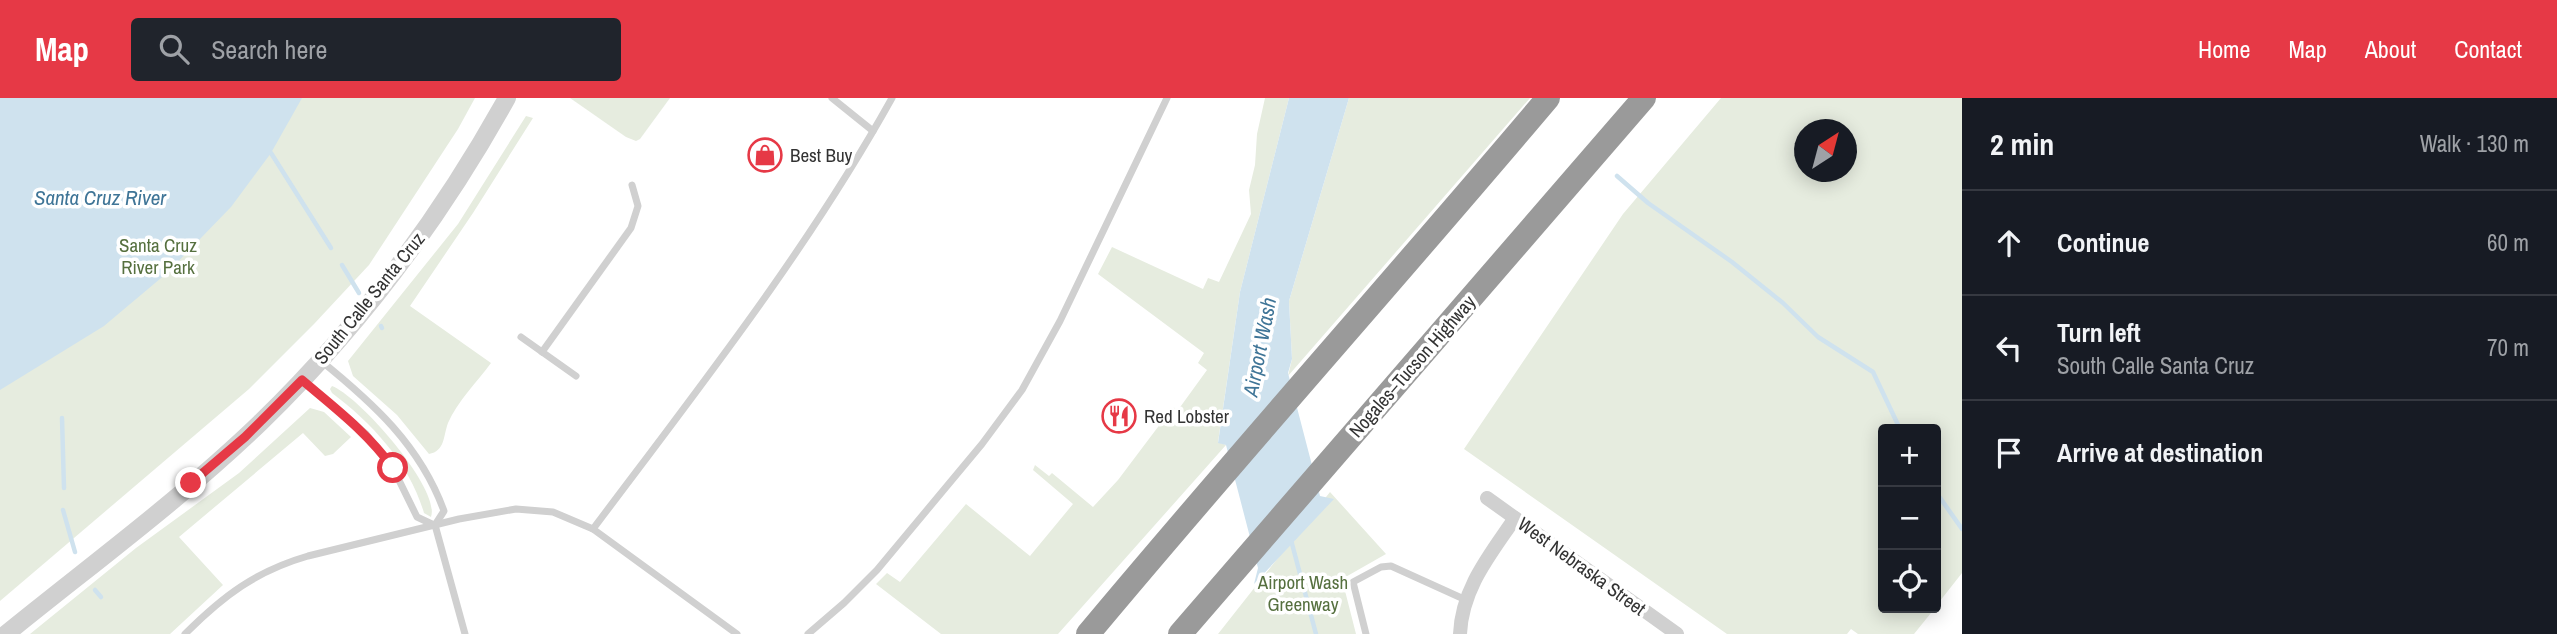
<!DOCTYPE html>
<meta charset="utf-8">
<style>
:root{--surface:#171b24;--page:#20242c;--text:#f1f3f6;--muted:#9ea1a6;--line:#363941;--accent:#e63946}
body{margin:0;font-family:"Archivo Narrow",sans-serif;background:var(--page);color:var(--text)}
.controls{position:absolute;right:21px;bottom:21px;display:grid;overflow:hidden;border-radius:7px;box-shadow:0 4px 18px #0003}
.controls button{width:63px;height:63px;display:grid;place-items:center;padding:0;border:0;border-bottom:2px solid var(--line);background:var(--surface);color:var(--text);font:35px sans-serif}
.compass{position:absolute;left:1794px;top:21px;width:63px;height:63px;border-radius:50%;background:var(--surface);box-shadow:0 4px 18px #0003;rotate:36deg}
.stop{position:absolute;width:21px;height:21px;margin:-16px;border:5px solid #e63946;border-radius:50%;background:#fff}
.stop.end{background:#e63946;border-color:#fff;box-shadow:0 2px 7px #0008}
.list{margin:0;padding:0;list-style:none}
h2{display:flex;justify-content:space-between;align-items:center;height:91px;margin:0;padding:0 28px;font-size:30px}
h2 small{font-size:23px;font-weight:400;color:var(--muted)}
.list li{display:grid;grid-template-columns:46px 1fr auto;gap:21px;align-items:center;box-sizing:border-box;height:105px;padding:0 28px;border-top:2px solid var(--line)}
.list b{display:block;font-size:26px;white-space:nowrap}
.list p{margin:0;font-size:23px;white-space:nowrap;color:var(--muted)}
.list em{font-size:23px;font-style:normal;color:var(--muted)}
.icon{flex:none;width:38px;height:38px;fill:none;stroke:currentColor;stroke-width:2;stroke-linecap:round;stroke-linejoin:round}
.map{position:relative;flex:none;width:1962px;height:536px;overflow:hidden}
header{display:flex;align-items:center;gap:42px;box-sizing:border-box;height:98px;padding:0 35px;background:var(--accent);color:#fff}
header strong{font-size:33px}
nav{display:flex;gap:38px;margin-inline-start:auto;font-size:24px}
.search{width:490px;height:63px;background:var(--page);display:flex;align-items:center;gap:18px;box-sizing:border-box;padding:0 24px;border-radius:7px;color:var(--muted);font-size:26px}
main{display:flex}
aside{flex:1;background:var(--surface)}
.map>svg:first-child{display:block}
.green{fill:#e6ecdf;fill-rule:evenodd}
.water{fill:#cfe2ee}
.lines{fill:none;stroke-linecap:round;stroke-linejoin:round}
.stream{stroke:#cfe2ee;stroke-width:4.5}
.service{stroke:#d0d0d0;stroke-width:7}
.minor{stroke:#d0d0d0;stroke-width:14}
.tertiary{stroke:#d0d0d0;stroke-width:18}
.motorway{stroke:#9a9a9a;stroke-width:24}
.route{stroke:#e63946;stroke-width:9}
.labels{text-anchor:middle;stroke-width:7;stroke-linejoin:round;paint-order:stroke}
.poi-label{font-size:19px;fill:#333;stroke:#fff;text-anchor:start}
.park-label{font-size:19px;fill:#56703f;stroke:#fff}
.street-label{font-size:19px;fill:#333;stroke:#fff}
.water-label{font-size:21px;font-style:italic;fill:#3f7597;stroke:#fff}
</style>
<header>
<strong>Map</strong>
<div class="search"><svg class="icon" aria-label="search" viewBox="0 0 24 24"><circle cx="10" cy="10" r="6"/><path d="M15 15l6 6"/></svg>Search here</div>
<nav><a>Home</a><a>Map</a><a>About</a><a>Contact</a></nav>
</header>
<main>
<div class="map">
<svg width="1962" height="536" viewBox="0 0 1962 536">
<rect width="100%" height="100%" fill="#fff"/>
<!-- green -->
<g class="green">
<polygon points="0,0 475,0 458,31 369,167 314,226 249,291 0,503"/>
<polygon points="570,0 670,0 640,41 636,43 626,39"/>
<polygon points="1265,0 1289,0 1240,194 1218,344 1226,347 1058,536 941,536 876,486 887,475 900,484 966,406 1030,458 1073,406 1033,372 1035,367 1049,378 1052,375 1093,409 1118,382 1173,309 1178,312 1207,272 1198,265 1204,255 1098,176 1112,149 1203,191 1208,180 1219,184 1251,116 1249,92 1255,67 1257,36"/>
<polygon points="1349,0 1530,0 1288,278 1292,261 1289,203"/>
<path d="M 1721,0 L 1962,0 L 1962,475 L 1936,508 L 1936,331 L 1883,331 L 1883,510 L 1935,510 L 1914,536 L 1858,536 L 1851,531 L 1847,536 L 1727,536 L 1464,351 L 1623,116 ZM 1804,32 L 1846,32 L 1846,74 L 1804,74 Z"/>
<path d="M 526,18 L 533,20 L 473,115 L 410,208 L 491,265 C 477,284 457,304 448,325 C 443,339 445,353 429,356 L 397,317 L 353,278 L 348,263 L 458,126 Z"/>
<path d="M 332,288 C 359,298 441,391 431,419 L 424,415 C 410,366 372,325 332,295 L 330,291 Z"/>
<polygon points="310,310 324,314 351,339 333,356 325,358 303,335 179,439 223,487 170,536 30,536 136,450 239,375"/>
<polygon points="1330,394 1386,456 1342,481 1356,536 1218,536"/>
</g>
<!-- water -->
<g class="water">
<polygon points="0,0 302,0 271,55 231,109 167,175 104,228 0,292"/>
<polygon points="1289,0 1349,0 1289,203 1292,261 1288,275 1320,398 1334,401 1254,486 1258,470 1226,347 1218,345 1240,194"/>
</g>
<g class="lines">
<!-- stream -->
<g class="stream">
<polyline points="271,55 331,150"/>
<polyline points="1617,78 1648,105 1732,164 1783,205 1818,239 1873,274 1900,331"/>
<polyline points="342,167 359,195"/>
<polyline points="381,228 382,230"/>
<polyline points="62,320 64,390"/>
<polyline points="1936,394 1962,431"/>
<polyline points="63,412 75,454"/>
<polyline points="1291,442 1316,536"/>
<polyline points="95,492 101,499"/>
</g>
<!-- service -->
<g class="service">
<polyline points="832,0 873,33"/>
<polyline points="521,239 576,278"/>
<polyline points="542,254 631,130 638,108 632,87"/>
<path d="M 320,262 C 373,305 420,347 444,413 L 435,427 L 465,536"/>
<polyline points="302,282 366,336 393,370 417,419 434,427"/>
<path d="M 185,536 C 223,498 256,473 308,458 L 459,421 L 516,411 L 553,414 L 593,431"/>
<path d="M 737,536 L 593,431 C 698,291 807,153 892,0"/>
<polyline points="808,536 844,505 877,472 982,346 1022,292 1060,223 1167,0"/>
<polyline points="1366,536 1353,484 1381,469 1391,468 1466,502"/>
</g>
<!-- minor -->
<g class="minor">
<polyline points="1487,400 1677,536"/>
<path d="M 1460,536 C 1462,490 1490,457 1515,420"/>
</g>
<!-- tertiary -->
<path class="tertiary" d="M 6,536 C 91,467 181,401 260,325 C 357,231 441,119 507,0"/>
<!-- motorway -->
<g class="motorway">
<path d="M 1088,536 C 1239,355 1396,180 1548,0"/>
<polyline points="1180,536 1644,0"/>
</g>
</g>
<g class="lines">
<!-- route -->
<path class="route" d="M 191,385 L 245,339 L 302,282 C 335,310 367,334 393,370"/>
</g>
<!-- icons -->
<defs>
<symbol id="shop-ring" viewBox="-11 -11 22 22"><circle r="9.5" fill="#fff" stroke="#e63946" stroke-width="1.5"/><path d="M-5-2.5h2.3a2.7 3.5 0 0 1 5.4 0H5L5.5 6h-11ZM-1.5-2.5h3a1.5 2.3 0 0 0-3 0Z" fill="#e63946"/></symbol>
<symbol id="restaurant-ring" viewBox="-11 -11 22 22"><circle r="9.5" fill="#fff" stroke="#e63946" stroke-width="1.5"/><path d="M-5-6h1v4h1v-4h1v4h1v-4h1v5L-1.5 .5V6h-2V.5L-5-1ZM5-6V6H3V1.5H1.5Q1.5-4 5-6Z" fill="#e63946"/></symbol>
</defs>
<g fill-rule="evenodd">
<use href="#shop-ring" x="746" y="38" width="38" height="38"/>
<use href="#restaurant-ring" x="1100" y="299" width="38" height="38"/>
</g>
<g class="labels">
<!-- poi labels -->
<g class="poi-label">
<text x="790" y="64">Best Buy</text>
<text x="1144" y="325">Red Lobster</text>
</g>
<!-- park labels -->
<g class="park-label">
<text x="158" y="154">Santa Cruz<tspan x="158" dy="22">River Park</tspan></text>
<text x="1303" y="491">Airport Wash<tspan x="1303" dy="22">Greenway</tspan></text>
</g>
<!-- street labels -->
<g class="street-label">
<text transform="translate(369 200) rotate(-51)" y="7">South Calle Santa Cruz</text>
<text transform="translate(1412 268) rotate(-49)" y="7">Nogales–Tucson Highway</text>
<text transform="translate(1582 468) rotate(36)" y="7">West Nebraska Street</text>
</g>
<!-- water labels -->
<g class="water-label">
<text x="100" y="107">Santa Cruz River</text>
<text transform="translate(1260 249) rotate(-79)" y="7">Airport Wash</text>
</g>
</g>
</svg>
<div class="controls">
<button>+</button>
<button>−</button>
<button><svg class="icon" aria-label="locate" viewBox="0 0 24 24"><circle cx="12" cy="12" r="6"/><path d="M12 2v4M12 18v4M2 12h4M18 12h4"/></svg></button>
</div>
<svg class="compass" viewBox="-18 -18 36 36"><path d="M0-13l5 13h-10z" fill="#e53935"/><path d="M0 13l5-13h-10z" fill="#9ea1a6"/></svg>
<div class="stop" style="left:393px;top:370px"></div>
<div class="stop end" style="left:191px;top:385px"></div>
</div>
<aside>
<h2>2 min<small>Walk · 130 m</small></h2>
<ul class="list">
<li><svg class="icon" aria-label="ahead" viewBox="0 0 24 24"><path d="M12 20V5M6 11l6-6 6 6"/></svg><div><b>Continue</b></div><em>60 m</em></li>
<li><svg class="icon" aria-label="left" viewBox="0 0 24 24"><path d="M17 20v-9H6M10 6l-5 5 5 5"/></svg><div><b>Turn left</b><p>South Calle Santa Cruz</p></div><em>70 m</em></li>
<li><svg class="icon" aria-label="arrive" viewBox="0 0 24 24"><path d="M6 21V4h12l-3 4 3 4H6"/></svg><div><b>Arrive at destination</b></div></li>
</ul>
</aside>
</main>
